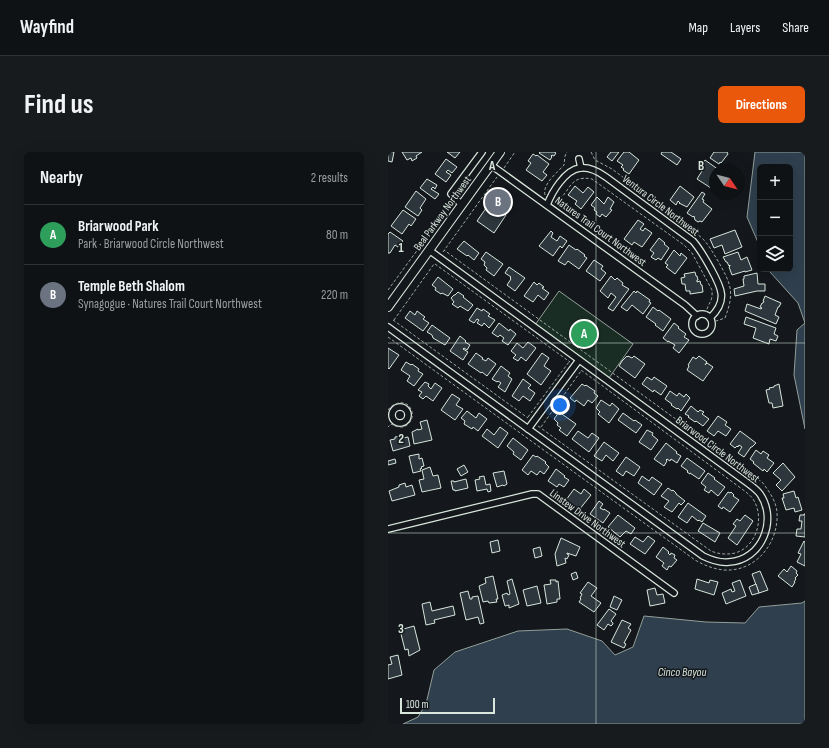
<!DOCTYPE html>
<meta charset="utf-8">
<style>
:root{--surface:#0f1215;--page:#181b1e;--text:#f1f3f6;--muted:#9b9ea0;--line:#2f3234;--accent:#ea580c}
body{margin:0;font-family:"Sofia Sans Condensed",sans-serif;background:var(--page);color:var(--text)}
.controls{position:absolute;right:12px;top:12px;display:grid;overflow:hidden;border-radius:6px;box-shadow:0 4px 16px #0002}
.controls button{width:36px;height:36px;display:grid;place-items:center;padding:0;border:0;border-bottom:1px solid var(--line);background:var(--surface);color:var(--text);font:20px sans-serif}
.compass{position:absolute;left:321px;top:12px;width:36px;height:36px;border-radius:50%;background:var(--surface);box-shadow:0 4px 16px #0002;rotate:125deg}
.scale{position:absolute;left:12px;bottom:10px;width:95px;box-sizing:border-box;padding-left:4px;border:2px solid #d8e6dc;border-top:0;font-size:11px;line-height:14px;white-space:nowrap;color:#d8e6dc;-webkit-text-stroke:3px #14181c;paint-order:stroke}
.you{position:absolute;left:172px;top:253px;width:14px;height:14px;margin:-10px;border:3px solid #fff;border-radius:50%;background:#1a73e8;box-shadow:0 0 0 6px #1a73e833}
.badge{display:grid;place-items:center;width:26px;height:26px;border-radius:50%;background:var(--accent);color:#fff;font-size:13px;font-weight:700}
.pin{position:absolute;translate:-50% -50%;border:2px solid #fff;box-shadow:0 1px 4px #0006}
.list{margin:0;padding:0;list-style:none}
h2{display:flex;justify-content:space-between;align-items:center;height:52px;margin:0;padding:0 16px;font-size:17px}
h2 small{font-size:13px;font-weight:400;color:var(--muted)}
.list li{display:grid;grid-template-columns:26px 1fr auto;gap:12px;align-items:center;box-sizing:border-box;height:60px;padding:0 16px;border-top:1px solid var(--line)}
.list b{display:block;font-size:15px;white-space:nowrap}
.list p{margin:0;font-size:13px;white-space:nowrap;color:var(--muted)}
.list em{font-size:13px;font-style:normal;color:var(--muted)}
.icon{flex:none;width:22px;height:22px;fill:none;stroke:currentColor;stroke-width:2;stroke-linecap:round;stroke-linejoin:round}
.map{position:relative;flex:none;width:417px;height:572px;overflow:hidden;border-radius:6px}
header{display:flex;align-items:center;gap:24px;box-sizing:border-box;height:56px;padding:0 20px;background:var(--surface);border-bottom:1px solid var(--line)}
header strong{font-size:19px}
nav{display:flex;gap:22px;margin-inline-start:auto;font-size:14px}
.intro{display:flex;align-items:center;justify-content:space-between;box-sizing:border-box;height:96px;padding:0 24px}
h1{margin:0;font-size:28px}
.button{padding:10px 18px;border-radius:6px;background:var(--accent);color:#fff;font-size:14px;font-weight:700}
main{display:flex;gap:24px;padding:0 24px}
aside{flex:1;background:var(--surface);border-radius:6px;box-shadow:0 4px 16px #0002}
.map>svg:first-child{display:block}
.green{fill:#1a2d24;stroke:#939e99}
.water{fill:#2f3f4d;stroke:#939e99}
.building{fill:#2c363c;stroke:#d8e6dc}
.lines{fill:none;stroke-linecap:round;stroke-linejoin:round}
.street-casing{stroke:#d8e6dc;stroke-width:8}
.secondary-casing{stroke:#d8e6dc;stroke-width:10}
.path{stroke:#9da8a2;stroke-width:1;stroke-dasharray:3 2;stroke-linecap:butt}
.street{stroke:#14181c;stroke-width:5.5}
.secondary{stroke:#14181c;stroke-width:8}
.grid{fill:none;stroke:#d8e6dc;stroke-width:1;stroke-opacity:0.55}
.labels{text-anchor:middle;stroke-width:3;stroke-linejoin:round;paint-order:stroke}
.street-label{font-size:11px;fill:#d8e6dc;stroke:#14181c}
.water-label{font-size:12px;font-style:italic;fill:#d8e6dc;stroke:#14181c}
.grid-label{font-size:13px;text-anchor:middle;font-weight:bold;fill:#d8e6dc;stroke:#14181c;stroke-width:3;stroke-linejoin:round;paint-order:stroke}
</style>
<header>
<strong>Wayfind</strong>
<nav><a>Map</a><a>Layers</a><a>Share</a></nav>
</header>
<div class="intro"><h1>Find us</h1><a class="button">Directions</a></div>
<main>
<aside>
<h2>Nearby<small>2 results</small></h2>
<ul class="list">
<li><span class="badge" style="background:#2e9e5b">A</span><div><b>Briarwood Park</b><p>Park · Briarwood Circle Northwest</p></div><em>80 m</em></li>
<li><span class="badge" style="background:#6b7280">B</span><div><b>Temple Beth Shalom</b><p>Synagogue · Natures Trail Court Northwest</p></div><em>220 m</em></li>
</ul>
</aside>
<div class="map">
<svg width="417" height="572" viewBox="0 0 417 572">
<rect width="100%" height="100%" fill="#14181c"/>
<!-- green -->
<polygon class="green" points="171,139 245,192 221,226 147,173"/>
<!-- water -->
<g class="water">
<polygon points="367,0 417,0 417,277 406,223 409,178 417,171 410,151 382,120 381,117 402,117 402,15 372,15 372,95 359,65"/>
<polygon points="417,449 417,572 15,572 30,565 38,552 46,518 67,500 130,479 179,477 214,489 227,503 245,495 256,464 318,470 357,471 371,455 414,451"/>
</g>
<!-- building -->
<g class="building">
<polygon points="0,0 6,0 4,10 0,9"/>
<polygon points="14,0 34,0 28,4 29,6 24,9 23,6 19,8"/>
<polygon points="59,0 72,0 67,6"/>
<polygon points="152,0 166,0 168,1 166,4 164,3 163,4 164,5 162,8 151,1"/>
<polygon points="223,0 231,0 224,9 219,5"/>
<polygon points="236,0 241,0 251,8 241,22 235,18 236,17 233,15 235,13 229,9"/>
<polygon points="274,0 283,0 293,7 289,13 273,2"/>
<polygon points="326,0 339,0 340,2 333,11 332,10 331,12 322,6"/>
<polygon points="145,2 148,4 149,3 161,12 155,20 159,23 154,29 138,18 143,11 140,9"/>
<polygon points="58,7 69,15 64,21 60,18 58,20 63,23 58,30 47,22"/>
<polygon points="317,8 331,18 327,18 327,36 326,38 309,27 314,19 311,17"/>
<polygon points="39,27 49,33 47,37 45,35 43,37 51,42 47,47 32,36"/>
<polygon points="187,34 195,41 200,35 206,40 193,57 187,52 189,49 180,43"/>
<polygon points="292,34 306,45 299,55 291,51 292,51 290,49 288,53 282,48"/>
<polygon points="28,39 38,47 32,56 34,58 30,64 17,55"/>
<polygon points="314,40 317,42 314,47 316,48 315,50 324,57 314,70 312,69 310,70 307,68 306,64 305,65 299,61"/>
<polygon points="209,45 216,52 220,45 226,50 222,57 224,58 218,65 214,62 212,65 208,62 209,60 206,58 207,56 203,53"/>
<polygon points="101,52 107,56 109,54 114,58 113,60 118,63 106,81 89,69"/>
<polygon points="15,58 28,67 23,74 21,72 14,82 3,74"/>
<polygon points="250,68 256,72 252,77 255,79 257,76 264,81 254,95 246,90 244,93 236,87"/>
<polygon points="347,78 354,95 337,102 334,93 326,96 322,87"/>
<polygon points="163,79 165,81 163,85 169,89 172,84 179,89 174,96 172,94 165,104 151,94"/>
<polygon points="2,80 15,89 10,95 7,93 2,101 0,101 0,82"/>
<polygon points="271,86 277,91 276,92 281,96 273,108 270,106 268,108 263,105 266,101 262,98"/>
<polygon points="76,89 91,101 86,108 80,103 79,104 69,97"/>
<polygon points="181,93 188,98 189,97 197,103 196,104 199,106 191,117 180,109 177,113 170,109"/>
<polygon points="286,98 292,104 293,101 299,106 287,122 278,115 280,113 277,111"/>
<polygon points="98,100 115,112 106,124 98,118 99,116 96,113 97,110 93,107"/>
<polygon points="350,100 353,108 359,105 364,118 357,120 357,119 344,123 341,115 342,114 342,113 341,114 339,110 338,110 335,105"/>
<polygon points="206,108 215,114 213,117 218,121 212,129 198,119"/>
<polygon points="121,115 137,126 127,139 119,133 123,127 122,126 123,125 117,121"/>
<polygon points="307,120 308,124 309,124 310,128 309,128 309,130 312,129 313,133 314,133 315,140 302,142 302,139 298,139 297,132 294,132 293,126 297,125 296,122"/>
<polygon points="369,121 370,132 377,132 377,139 369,139 347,144 346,137 356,134 355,127 356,127 356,124"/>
<polygon points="223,124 227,128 229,126 235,131 234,133 241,137 225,159 220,156 228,145 223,141 220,146 212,139"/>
<polygon points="50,125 65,137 60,144 54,141 53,142 47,138 48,136 44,133"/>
<polygon points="146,130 149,133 151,131 156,135 154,136 161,141 156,148 150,143 145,150 136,144"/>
<polygon points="246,139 248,141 249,139 262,148 261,150 263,151 255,162 244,153 239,159 233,155"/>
<polygon points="70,140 76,144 75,145 85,153 80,159 72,154 70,156 64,152 66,150 63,146 66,143 67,143"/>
<polygon points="377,144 393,151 391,155 390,155 387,163 391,165 388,172 357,159 359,152 373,157 374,156 372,155 374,151 375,151 376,149 375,149"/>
<polygon points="265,155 270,159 271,158 283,167 275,179 267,173 268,172 258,165"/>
<polygon points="89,156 94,159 95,157 102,162 100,164 107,168 101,176 96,171 94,174 89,171 91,168 89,167 86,171 81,168"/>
<polygon points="22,159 27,163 29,159 37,165 35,167 41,171 35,179 17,166"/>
<polygon points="358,165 388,176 386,182 390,184 388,189 382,187 381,192 365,186 366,183 368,176 356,172"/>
<polygon points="111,171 121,179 122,177 128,182 120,193 114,189 116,186 112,183 110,185 104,181"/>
<polygon points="286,171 291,175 290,176 298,182 296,185 301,188 291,201 285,196 287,193 280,189 280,190 275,186"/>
<polygon points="44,173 62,186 57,193 45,186 44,183 39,180"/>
<polygon points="72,184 78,189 77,190 82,193 79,198 76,196 75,197 80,200 75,208 62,199"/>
<polygon points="140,190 148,196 138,209 133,205 130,209 125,206 128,203 123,199 129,191 135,196"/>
<polygon points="0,196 11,203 1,217 0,216"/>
<polygon points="88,201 95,206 94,207 98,209 100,206 108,212 99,224 94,220 93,221 80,212"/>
<polygon points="154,201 161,206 156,214 163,219 153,233 139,222"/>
<polygon points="239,204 240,205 240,204 244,206 246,204 257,212 247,226 231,214 234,209"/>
<polygon points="311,204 319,210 317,213 319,211 325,215 315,229 299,218 301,214 300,213 305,205 308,207"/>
<polygon points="18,210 23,213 24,212 31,217 30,219 35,222 26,234 19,229 22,224 13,218"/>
<polygon points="113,214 122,221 120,224 124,227 117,240 110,235 113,231 110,229 109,230 104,227"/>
<polygon points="259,225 264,228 266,225 279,234 273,243 266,238 265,240 254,232"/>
<polygon points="135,227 143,233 140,236 147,241 142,249 135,244 131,249 124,244"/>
<polygon points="37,230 41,232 40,234 43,237 47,231 54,236 45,249 38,244 35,247 31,244 34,240 30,238"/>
<polygon points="194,232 197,234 198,233 207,239 206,241 210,244 204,251 200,248 196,254 188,248 187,250 182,246"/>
<polygon points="391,232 395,254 385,256 384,251 381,251 378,238 382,237 381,236 386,235 386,234"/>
<polygon points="282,239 289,244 291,241 296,245 298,242 302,246 293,259 290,256 289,257 283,253 284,252 277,247"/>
<polygon points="64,242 72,247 68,253 75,257 67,268 53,258"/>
<polygon points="213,248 222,254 224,251 231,257 221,271 210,262 212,260 208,256"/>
<polygon points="303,254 310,260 312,258 316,260 314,262 321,267 315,274 308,269 307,270 300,265 301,264 297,262"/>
<polygon points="79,259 88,266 91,261 99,267 90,279 85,275 84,277 76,272 77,269 73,266"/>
<polygon points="171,260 188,272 179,284 171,278 173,276 169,273 170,271 166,267"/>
<polygon points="235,261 246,269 247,268 254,273 248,281 230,268"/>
<polygon points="330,264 339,270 337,273 343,277 338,284 330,279 326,284 319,279"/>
<polygon points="39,268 44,288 26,292 24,280 30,277 30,278 34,277 32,270"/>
<polygon points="112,275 120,281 110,296 94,284 99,277 106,283"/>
<polygon points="259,278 265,281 264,283 270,288 263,298 251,290"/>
<polygon points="190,279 200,286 204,281 211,286 201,300 184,287"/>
<polygon points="352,279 368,291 364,295 363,295 356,305 350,301 354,295 351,293 350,295 349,294 347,296 342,292"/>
<polygon points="14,284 14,286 20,285 22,294 5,299 2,288 7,287 7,285"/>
<polygon points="125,286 140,298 133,308 125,302 126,300 119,294"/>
<polygon points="216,290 231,301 225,309 218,303 214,309 206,304"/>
<polygon points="278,291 289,300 288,301 293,304 289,311 283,307 282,309 279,307 278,308 279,309 276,314 266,307"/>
<polygon points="368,298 373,302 375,299 381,303 379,306 386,311 379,320 376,317 375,319 365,311 366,310 362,307"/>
<polygon points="31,302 31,307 34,306 36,314 33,315 34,316 32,317 33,319 25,321 21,304"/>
<polygon points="145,303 148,305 149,304 158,310 157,311 161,315 156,322 152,319 149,323 143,319 140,323 134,318"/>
<polygon points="238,305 252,315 246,324 238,319 235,324 228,319"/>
<polygon points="299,306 317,319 311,327 302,321 302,322 299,320 300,319 293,314"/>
<polygon points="7,307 8,311 0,313 0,309"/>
<polygon points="395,311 407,325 394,339 388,333 393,328 385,321"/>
<polygon points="76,313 80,320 73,324 69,317"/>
<polygon points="42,315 45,324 50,323 53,336 34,340 31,328 36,327 34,318"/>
<polygon points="168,317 177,324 176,325 181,328 176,335 171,332 169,335 160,329"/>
<polygon points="116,319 119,332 116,334 115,333 109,335 105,321"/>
<polygon points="320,321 327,326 326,327 337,335 330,344 323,338 321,341 316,338 318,335 313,331"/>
<polygon points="96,324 98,333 102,332 103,339 100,340 99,337 89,339 87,328 92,327 91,325"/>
<polygon points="254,324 261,329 264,325 274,332 266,343 250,331"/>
<polygon points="78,327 80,336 67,339 67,338 65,338 63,329 66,329 66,330"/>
<polygon points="17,331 18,335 24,333 27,343 4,349 1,339 11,335 11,333"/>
<polygon points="280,336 284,339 285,338 288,341 288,342 297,349 293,353 291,351 284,360 276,355 281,349 273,344"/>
<polygon points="186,337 193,342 196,337 203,343 191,358 178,348"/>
<polygon points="406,339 408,346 410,345 414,358 407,360 406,356 398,358 394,346 396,346 395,342"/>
<polygon points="340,340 342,341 343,340 346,343 345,344 351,348 342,360 335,355 334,357 330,354"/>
<polygon points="211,349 215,352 212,356 216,358 216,357 222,361 215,371 202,362"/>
<polygon points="300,351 318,364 314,370 311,368 310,369 304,364 299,371 290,365"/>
<polygon points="416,362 417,362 417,385 408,384 409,377 413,377 414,369 411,369 412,363 416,363"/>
<polygon points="230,363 247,376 243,382 238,379 232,385 220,375"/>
<polygon points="357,363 365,369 349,393 340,386 348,374 345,372 349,367 352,369"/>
<polygon points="315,371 332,381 327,390 310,379"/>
<polygon points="260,384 267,389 257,402 242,392 247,385 255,390"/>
<polygon points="173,386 192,395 188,404 179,401 179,402 181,403 179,407 177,406 178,411 169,414 167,402"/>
<polygon points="110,388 112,399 104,401 102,390"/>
<polygon points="416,389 417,390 417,414 409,410 413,402 410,401"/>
<polygon points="152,395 154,404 147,406 145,397"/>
<polygon points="275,395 281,400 280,401 282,403 283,401 287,403 286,406 289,408 283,415 281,414 279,418 274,414 276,411 268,405"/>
<polygon points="403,414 409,419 408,421 410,423 407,426 408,427 406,430 407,430 404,435 390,424 396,417 399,420"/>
<polygon points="372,419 380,438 371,441 364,422"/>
<polygon points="188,420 190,426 185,428 183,422"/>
<polygon points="105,424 110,447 108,447 109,450 101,451 100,449 95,450 91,434 98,431 97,426"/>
<polygon points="124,427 131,452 121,456 121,453 117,454 114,443 119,441 120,443 122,442 119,429"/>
<polygon points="309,427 321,431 322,428 330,430 326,443 307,437"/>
<polygon points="162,428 168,428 168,430 170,429 172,447 169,447 169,450 159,452 156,433 163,432"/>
<polygon points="352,428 358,444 338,452 334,441 343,437 344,440 347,439 344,431"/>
<polygon points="200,430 209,436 203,444 213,451 206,460 191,450 193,447 192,446 194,442 192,441"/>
<polygon points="368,432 371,441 364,443 361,435"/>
<polygon points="149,434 153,451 139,454 135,438"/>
<polygon points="267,436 269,443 275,442 277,451 262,454 259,438"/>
<polygon points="80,439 82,447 84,447 84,445 90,444 96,471 92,472 90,465 78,468 72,441"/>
<polygon points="226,444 234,448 229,458 222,455"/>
<polygon points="42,450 44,459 65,454 67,463 46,468 47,471 38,473 34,452"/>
<polygon points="221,457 228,462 223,469 225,471 225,472 223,474 220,472 216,478 209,473"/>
<polygon points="234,468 243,472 240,476 243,478 236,491 238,492 236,496 223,490"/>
<polygon points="26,474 32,498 21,504 20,497 17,498 12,478"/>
<polygon points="10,503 14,523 0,527 0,513 4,512 2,505"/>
</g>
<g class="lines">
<defs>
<g id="street">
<polyline points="191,7 193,16"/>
<polyline points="103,13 297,153 309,164"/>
<polyline points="74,53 63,42 94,0"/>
<path d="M 159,53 C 164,40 177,18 192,16 C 201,15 211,20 218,25 L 305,89 C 312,97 317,106 322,115 C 333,135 341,148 322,166"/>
<circle cx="314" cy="172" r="10"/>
<path d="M 0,175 L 315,404 C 323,408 331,411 341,410 C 374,408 390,368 372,342 C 369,338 365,335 361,332 L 41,98"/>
<circle cx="12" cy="263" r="8"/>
<polyline points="140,277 191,208"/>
<polyline points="0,377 144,342 150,342 286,441"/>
</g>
<polyline id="secondary" points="0,155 112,0"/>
</defs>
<!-- street casing -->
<use href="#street" class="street-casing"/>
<!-- secondary casing -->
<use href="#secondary" class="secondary-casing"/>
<!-- path -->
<g class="path">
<polyline points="203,0 207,8 224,17 240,29 238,32"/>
<polyline points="116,16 127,0"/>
<path d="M 157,43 C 154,32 170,20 176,13 L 177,4 L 179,0"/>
<path d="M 167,49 C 183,43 179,22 204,27 L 296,93 L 304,101 L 324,138 C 325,151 320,150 318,161"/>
<path d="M 272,56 L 273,54 L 314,86 C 321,93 325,101 330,109 C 343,132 347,140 337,166 L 328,169"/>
<polyline points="55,100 109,25"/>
<polyline points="47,112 182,210"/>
<polyline points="0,138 64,51"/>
<polyline points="5,168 140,266"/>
<polyline points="6,168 46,112"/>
<path d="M 0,185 L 307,408 C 316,413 325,417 336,418 C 368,420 391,391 389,360 C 388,349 381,339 374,330 L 56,98"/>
<path d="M 0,258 C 6,249 21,247 24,260 C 26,268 19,276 12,275 C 9,275 5,273 3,272 L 0,275"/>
<polyline points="140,265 181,210"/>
<path d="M 150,274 L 323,399 C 330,402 339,403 347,401 C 369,395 377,365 365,347 C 363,344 360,342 358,340 L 193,218"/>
<polyline points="153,275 193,219"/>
</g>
<!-- street -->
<use href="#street" class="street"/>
<!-- secondary -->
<use href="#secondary" class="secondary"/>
</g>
<!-- grid -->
<path class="grid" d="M 208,0 L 208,572M 0,191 L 417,191M 0,381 L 417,381"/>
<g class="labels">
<!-- street labels -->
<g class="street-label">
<text transform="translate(273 53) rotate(37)" y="4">Ventura Circle Northwest</text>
<text transform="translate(54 61) rotate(-54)" y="4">Beal Parkway Northwest</text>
<text transform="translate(213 79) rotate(36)" y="4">Natures Trail Court Northwest</text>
<text transform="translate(330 297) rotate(37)" y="4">Briarwood Circle Northwest</text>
<text transform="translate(200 366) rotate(36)" y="4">Linstew Drive Northwest</text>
</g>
<!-- water labels -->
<g class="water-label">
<text x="294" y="524">Cinco Bayou</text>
</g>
</g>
<g class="grid-label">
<text x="104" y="18">A</text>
<text x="313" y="18">B</text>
<text x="13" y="100">1</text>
<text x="13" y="291">2</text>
<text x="13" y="481">3</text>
</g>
</svg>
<div class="controls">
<button>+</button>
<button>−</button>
<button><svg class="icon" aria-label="layers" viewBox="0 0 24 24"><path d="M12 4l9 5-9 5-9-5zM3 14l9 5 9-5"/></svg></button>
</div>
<svg class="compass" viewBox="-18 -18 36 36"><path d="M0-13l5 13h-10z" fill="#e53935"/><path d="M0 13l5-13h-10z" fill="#9b9ea0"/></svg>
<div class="scale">100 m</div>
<div class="you"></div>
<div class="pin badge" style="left:196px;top:182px;background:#2e9e5b">A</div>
<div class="pin badge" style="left:110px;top:50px;background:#6b7280">B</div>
</div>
</main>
